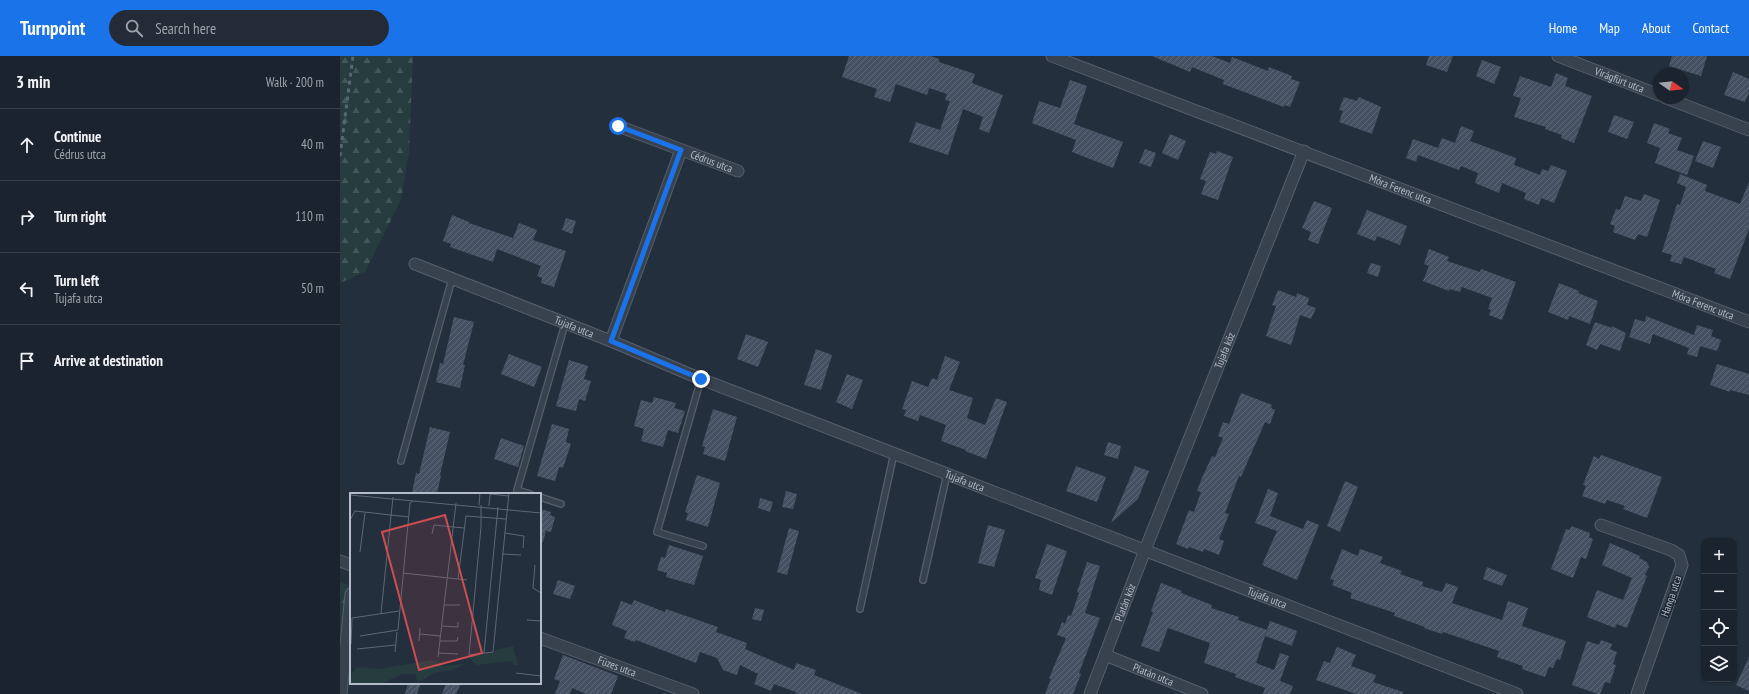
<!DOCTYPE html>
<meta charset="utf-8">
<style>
:root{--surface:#1b232e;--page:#242b36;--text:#f1f3f6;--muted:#a0a4aa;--line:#39404a;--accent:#1a73e8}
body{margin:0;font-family:"PT Sans Narrow",sans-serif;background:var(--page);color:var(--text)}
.controls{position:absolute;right:12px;bottom:12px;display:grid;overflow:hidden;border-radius:8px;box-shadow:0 1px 3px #0004}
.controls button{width:36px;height:36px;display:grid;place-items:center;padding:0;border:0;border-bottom:1px solid var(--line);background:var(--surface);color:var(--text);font:20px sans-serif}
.compass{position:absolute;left:1313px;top:12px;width:36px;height:36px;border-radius:50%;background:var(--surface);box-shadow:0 1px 3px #0004;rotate:105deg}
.stop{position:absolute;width:12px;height:12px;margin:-9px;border:3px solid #1a73e8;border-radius:50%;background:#fff}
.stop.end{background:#1a73e8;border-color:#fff;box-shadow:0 1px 4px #0008}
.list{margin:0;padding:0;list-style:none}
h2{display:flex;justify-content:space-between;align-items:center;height:52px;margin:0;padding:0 16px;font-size:17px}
h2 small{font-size:13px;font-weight:400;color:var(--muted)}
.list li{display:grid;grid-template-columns:26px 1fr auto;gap:12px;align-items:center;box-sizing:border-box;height:72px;padding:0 16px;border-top:1px solid var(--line)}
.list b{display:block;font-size:15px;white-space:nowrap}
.list p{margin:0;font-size:13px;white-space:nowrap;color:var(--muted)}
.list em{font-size:13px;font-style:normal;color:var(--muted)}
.icon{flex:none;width:22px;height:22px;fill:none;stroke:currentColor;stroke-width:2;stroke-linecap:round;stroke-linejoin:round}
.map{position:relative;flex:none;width:1409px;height:638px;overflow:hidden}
header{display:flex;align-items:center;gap:24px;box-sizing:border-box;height:56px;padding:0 20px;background:var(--accent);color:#fff}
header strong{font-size:19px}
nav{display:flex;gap:22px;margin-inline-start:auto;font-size:14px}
.search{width:280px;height:36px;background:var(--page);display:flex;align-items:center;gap:10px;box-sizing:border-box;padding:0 14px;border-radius:22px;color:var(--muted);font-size:15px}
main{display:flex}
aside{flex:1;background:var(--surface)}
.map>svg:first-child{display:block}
.forest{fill:url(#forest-firs)}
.building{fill:url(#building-hatch)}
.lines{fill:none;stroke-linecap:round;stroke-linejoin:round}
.lane-casing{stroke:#565f6c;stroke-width:8}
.street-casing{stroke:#565f6c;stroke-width:13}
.lane{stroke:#38414e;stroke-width:5.5}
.street{stroke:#38414e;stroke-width:11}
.rail{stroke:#5a6575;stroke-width:3;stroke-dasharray:4 4;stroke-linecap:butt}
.route{stroke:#1a73e8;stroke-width:5}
.labels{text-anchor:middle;stroke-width:3;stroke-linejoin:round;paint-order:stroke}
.street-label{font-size:11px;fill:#b4bcc9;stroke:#1d2633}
.inset-road{fill:none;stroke:#5e6776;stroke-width:1}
.view{fill:#ce4d50;fill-opacity:0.15;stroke:#ce4d50;stroke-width:2}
.inset-edge{fill:none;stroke:#b4bcc9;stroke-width:2}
</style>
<header>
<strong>Turnpoint</strong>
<div class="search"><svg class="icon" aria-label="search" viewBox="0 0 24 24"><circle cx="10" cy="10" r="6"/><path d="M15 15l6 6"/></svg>Search here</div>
<nav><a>Home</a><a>Map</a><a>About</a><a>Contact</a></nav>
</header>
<main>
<aside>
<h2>3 min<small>Walk · 200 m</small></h2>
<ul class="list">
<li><svg class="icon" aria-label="ahead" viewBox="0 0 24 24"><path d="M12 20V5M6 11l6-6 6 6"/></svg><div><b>Continue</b><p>Cédrus utca</p></div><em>40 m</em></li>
<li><svg class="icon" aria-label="right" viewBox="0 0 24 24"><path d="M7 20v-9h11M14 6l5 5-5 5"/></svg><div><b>Turn right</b></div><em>110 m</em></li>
<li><svg class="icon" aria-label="left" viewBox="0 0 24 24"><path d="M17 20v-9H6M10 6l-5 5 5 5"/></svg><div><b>Turn left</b><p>Tujafa utca</p></div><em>50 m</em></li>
<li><svg class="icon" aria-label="arrive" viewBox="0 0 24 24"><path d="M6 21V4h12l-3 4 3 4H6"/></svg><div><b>Arrive at destination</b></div></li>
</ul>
</aside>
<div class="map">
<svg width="1409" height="638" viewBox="0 0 1409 638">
<defs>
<pattern id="forest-firs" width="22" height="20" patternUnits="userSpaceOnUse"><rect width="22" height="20" fill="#263c3f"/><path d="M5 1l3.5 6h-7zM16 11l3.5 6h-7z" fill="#435659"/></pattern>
<pattern id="building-hatch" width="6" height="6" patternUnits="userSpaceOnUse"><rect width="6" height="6" fill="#455162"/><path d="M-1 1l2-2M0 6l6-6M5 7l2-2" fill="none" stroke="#5d6877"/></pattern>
</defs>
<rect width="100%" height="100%" fill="#242f3e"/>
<!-- forest -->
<g class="forest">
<polygon points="0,0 73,0 69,96 61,144 25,216 0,227"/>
<polygon points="0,526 11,530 11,567 0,636"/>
</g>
<!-- building -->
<g class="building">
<polygon points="509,0 591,0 599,3 599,6 635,18 632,27 663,39 649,77 639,73 643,61 623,53 608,99 569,86 576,66 600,74 610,45 605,44 607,38 589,32 587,39 556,28 550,46 534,41 537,33 502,21"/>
<polygon points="812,0 872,0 890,7 892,1 928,15 929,11 952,20 951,23 960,26 950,51 945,49 944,51 883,28 884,24 852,11 850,16"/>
<polygon points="1089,0 1113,0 1107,16 1086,9"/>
<polygon points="1332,0 1367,0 1361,20 1329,10"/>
<polygon points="1142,4 1161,11 1154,28 1136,20"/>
<polygon points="1393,16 1409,23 1409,36 1405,46 1384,39"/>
<polygon points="1216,17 1228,22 1225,30 1252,40 1234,87 1221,82 1222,79 1205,73 1206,71 1174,61 1181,42 1173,40 1180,20 1211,31"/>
<polygon points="730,24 747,30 734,68 783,86 773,112 732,96 736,84 692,67 699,45 720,52"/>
<polygon points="1004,41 1017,45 1019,41 1041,51 1032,78 999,66 1003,55 999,54"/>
<polygon points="1274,59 1294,66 1287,83 1268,76"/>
<polygon points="1314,67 1330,73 1328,77 1342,82 1337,94 1354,100 1347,119 1315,107 1320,92 1307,87"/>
<polygon points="1121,70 1134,75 1130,85 1176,102 1174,109 1200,119 1202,113 1208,115 1211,109 1227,115 1214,147 1201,142 1199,149 1184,143 1186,137 1162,127 1159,137 1135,127 1138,117 1121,110 1119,114 1078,99 1076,106 1066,102 1073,83 1098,92 1102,82 1115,87"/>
<polygon points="830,78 846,85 838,104 822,97"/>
<polygon points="1363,85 1381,91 1373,112 1355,105"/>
<polygon points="805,93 816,97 811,111 799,107"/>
<polygon points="877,95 893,101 878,144 861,138 866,125 860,123 870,96 876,98"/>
<polygon points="1340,118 1367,129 1365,135 1400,148 1409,126 1409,173 1390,223 1374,217 1376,213 1344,201 1341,208 1330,205 1332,199 1322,196 1337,148 1340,149 1346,131 1337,127"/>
<polygon points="1304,138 1320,144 1307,181 1298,178 1295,184 1273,176 1275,170 1270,168 1276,153 1280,154 1285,140 1301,145"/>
<polygon points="974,145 992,152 978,188 968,184 971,176 962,172"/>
<polygon points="1027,154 1067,170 1060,189 1037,180 1035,185 1017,178"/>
<polygon points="112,159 129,166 129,167 173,182 179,167 197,174 193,184 226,195 214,231 201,227 202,222 197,220 201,210 157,193 153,206 110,191 111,188 103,185"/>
<polygon points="226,162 236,165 232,178 222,174"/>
<polygon points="1089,193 1109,201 1107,205 1140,216 1141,213 1176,226 1162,264 1149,259 1151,254 1148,253 1152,242 1122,231 1120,236 1110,233 1109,235 1083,225 1089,210 1084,208"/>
<polygon points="1031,207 1041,210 1038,221 1027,217"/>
<polygon points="1219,227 1239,235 1238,237 1258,245 1250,268 1229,260 1228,264 1208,256"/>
<polygon points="938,234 956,241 957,237 969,242 967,249 976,252 971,263 960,259 951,289 926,280 936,250 932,249"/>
<polygon points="1306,260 1354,279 1357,269 1373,274 1371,280 1381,284 1377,295 1360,290 1357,301 1347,298 1349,292 1313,278 1310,288 1289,281 1295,263 1305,266"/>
<polygon points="114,261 134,266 123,309 125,309 120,332 96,326 100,307 103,308"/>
<polygon points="1255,266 1272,272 1272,270 1286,277 1280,295 1260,288 1257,294 1246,289"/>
<polygon points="406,278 428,286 418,311 397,303"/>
<polygon points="476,293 492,299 481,334 464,329"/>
<polygon points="169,298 202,311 194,331 161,318"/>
<polygon points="605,300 620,306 609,334 633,342 627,362 645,369 656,342 667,346 646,403 625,395 626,394 601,385 606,369 580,359 578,365 564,360 566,354 562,353 572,325 588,331 592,322 597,324"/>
<polygon points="229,304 248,310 244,323 251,325 245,345 239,343 236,355 216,350"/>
<polygon points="1377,308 1409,318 1409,339 1390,334 1390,336 1370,329"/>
<polygon points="507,318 523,324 512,353 496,346"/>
<polygon points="901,337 932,349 931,352 935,354 930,368 925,366 901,421 899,420 885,457 889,458 879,483 884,485 879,499 864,493 863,496 849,491 848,493 836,488 849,454 854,456 861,436 857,435 861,424 872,400 875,401 883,382 878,380 883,366 889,368"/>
<polygon points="314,341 336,347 334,352 345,355 338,377 328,374 323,391 301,385 304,373 294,370 301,344 312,347"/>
<polygon points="373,353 397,361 385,405 363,398 365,391 362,390"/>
<polygon points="212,368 229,373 226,386 231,388 223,412 219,411 215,425 197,420"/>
<polygon points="90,371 110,376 100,419 101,419 97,438 79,438 72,436 76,417 79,418"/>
<polygon points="161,382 184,390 178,411 154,403"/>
<polygon points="768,386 781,390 778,403 764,399"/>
<polygon points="1261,399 1322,421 1307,462 1283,453 1285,450 1267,444 1265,448 1242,440 1246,430 1243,429 1254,400 1259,403"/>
<polygon points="736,410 766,421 757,446 726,435"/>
<polygon points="795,410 809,415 798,443 771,467"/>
<polygon points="357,419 380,427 368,471 346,464 348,457 345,456"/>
<polygon points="1005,425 1018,431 1000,476 987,470"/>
<polygon points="928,433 938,437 930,460 963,473 967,464 979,469 957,524 922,509 937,475 915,467"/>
<polygon points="446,435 457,438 453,453 442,451"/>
<polygon points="420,442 433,446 430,456 418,452"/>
<polygon points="200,453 211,456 210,459 215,461 211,476 206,475 203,486 200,485"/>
<polygon points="648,469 665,474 654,511 638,507"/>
<polygon points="1231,470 1250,477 1249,481 1253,483 1246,503 1241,501 1233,522 1211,513 1226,473 1230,474"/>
<polygon points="449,472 459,475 447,519 437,516"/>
<polygon points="1270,487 1300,500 1299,502 1307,506 1309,511 1305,519 1307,520 1287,572 1277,568 1275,572 1247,561 1257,534 1283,544 1292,522 1262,509"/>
<polygon points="707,488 727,495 712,539 699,534 701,524 695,522"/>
<polygon points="329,489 363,500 354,529 326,521 327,517 317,514 321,501 325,502"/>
<polygon points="1002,493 1018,500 1020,493 1043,501 1040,507 1062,515 1060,518 1083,526 1082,530 1102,536 1106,527 1118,531 1112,547 1162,564 1168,545 1188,552 1182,570 1226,585 1220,604 1217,603 1213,612 1209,611 1205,621 1182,613 1183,610 1157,601 1159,595 1103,576 1102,578 1084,572 1085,571 1054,560 1055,557 1010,542 1012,537 992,529 994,524 990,523"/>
<polygon points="747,506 760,510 745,557 760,562 739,617 741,618 733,638 705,638 711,623 709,622 726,582 717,579 722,566 725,568 728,559 731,560 739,537 737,536"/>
<polygon points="1147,511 1167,519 1162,530 1143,523"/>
<polygon points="218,524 235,530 230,543 213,538"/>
<polygon points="821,527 842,535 841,537 872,549 871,552 899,561 898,564 927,574 916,607 934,614 940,597 949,600 940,625 953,630 950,638 923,638 925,632 895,621 896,618 864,607 870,587 828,572 819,596 801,590 813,556 811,555"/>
<polygon points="294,544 325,556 326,553 378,571 376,576 407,587 405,593 454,614 456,607 476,614 474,619 522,638 455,638 456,636 434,628 431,635 414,628 418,618 400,609 397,619 383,614 377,602 360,596 356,607 296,584 295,586 284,582 287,575 272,569 281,545 292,549"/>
<polygon points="415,552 424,554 421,565 412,563"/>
<polygon points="930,565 957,575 952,590 925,580"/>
<polygon points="1261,584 1272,588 1270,593 1277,596 1273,608 1276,609 1270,627 1265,626 1260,638 1258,638 1232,629 1247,585 1259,589"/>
<polygon points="997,591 1016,599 1011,610 1036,619 1033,626 1063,636 1063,638 1016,638 976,624 984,605 990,607"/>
<polygon points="223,599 278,620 271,638 246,638 232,632 230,638 215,638 220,625 214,623"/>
<polygon points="1409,601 1409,635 1396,629"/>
<polygon points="68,627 81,627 77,638 65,638"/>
<polygon points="106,627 121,627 116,638 102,638"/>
</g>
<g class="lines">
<defs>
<g id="lane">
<polyline points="361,323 317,476 363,490"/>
<polyline points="61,405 112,223"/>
<polyline points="190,438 177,434 225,268"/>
<polyline points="200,441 221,448"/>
<polyline points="583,524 607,418"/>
<polyline points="520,553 554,397"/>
</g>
<g id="street">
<path id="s1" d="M 712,0 L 1409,266"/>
<path id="s2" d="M 1218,0 L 1319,39"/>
<polyline points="1326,42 1409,74"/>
<path id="s3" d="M 278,70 L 398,115"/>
<path id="s4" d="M 75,208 L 271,285 L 361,323 L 1177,638"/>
<polyline points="271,285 341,94"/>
<polyline points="1261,469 1331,494 1339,499 1342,509 1297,638"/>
<polyline points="0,505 11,509"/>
<path id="s5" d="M 200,582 L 353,638"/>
<path id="s6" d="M 765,599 L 862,638"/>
<polyline points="1,638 11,538"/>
<path id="s7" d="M 750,638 L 805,494 L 964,95"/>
</g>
</defs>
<!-- lane casing -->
<use href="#lane" class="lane-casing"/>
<!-- street casing -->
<use href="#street" class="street-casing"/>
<!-- lane -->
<use href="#lane" class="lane"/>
<!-- street -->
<use href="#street" class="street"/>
<!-- rail -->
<polyline class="rail" points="0,100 13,0"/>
</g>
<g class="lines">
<!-- route -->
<polyline class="route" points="278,70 341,94 271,285 361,323"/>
</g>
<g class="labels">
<!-- street labels -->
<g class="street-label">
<text dy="4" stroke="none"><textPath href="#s2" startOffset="66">Virágfürt utca</textPath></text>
<text dy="4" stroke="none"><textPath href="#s3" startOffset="100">Cédrus utca</textPath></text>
<text dy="4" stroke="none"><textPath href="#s1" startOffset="373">Móra Ferenc utca</textPath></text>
<text dy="4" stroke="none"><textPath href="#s1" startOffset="697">Móra Ferenc utca</textPath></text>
<text dy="4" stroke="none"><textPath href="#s4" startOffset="171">Tujafa utca</textPath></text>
<text dy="4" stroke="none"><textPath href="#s7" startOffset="369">Tujafa köz</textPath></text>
<text dy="4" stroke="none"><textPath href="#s4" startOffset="591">Tujafa utca</textPath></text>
<text transform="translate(1331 540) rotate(-71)" y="4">Hanga utca</text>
<text dy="4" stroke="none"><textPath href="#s4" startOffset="915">Tujafa utca</textPath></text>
<text dy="4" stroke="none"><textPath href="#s7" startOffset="98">Platán köz</textPath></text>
<text dy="4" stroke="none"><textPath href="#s5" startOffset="82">Füzes utca</textPath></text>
<text dy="4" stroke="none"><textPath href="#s6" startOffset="52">Platán utca</textPath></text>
</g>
</g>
<!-- overview -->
<g transform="translate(10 437)">
<rect width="191" height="191" fill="#242f3e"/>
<path d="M 163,153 L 168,172 L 163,172 L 163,168 L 127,172 L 121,167 L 121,162 L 145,159 L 146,157 ZM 82,167 L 90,169 L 93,173 L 114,171 L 103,177 L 84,180 L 71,188 L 67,188 L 65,181 L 52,181 L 31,191 L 0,191 L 0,182 L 7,174 L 29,176 Z" fill="#263c3f"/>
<path class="inset-road" d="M 140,1 L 159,3M 0,2 L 191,20M 129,12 L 130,0M 131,12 L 131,34 L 119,162 L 143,159 L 159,0M 139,13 L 140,1M 0,27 L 5,18 L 59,24M 155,40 L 174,43 L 173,55M 82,41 L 84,32 L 114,35M 10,59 L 15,20M 152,61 L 171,62M 185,72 L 183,95 L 191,100M 53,80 L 117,87M 108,86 L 116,23 L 156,26M 94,112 L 110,112M 31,120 L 43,4M 177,127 L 191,128M 92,133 L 108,134 L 108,129M 70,141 L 90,143M 10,143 L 48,137 L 60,10 L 63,8M 69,148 L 70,135M 90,148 L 107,148 L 108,144M 1,151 L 2,125 L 49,118M 7,156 L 45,152M 45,159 L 47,139M 88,160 L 108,161M 134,160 L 148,14M 88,164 L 106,10M 166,180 L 191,183"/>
<path class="view" d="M 95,22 L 132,160 L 69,177 L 32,39 Z"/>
<rect width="191" height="191" class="inset-edge"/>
</g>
</svg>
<div class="controls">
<button>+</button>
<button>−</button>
<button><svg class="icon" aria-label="locate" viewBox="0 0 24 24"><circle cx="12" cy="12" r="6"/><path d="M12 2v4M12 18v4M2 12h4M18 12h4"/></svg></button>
<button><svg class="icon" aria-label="layers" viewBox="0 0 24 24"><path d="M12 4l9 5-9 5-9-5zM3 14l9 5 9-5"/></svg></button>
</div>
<svg class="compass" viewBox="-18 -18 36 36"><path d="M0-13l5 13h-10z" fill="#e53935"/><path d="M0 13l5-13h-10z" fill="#a0a4aa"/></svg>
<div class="stop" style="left:278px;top:70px"></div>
<div class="stop end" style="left:361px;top:323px"></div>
</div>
</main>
